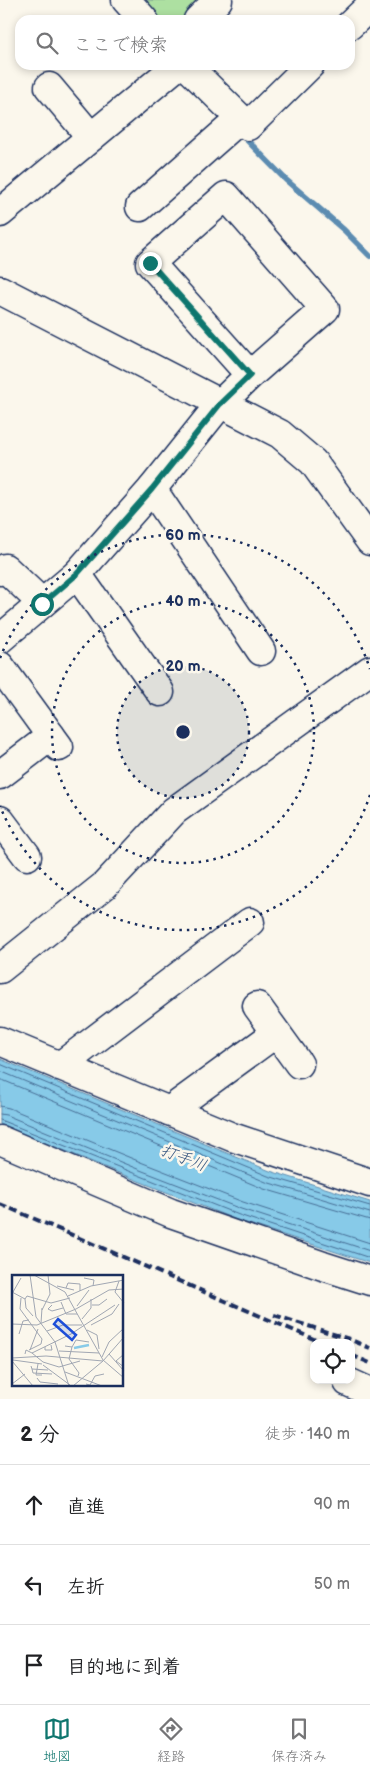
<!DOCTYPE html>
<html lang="ja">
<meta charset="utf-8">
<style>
:root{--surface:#fff;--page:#f2f2f2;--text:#202124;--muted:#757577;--line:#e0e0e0;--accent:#0f766e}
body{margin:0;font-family:"Balsamiq Sans","Klee One",sans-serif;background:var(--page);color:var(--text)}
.controls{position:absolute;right:15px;bottom:15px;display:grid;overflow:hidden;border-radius:10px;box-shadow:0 2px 8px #0003}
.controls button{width:45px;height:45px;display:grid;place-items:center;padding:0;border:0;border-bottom:1px solid var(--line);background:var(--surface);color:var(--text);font:25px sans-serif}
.stop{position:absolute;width:15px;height:15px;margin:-11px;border:4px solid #0f766e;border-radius:50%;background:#fff}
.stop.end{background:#0f766e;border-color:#fff;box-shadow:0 1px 5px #0008}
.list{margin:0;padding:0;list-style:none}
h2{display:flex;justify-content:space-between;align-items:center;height:65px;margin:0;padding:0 20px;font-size:21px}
h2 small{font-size:16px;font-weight:400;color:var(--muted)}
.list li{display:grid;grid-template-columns:32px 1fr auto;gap:15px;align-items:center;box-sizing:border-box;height:80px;padding:0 20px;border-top:1px solid var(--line)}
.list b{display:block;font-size:19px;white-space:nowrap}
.list em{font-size:16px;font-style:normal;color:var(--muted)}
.icon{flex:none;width:28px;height:28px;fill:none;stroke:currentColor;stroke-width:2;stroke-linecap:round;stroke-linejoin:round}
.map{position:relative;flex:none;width:370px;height:1399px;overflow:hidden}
.search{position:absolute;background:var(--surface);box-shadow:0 2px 8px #0003;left:15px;right:15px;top:15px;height:55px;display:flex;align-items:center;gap:12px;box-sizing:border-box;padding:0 18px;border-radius:15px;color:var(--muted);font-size:19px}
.sheet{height:305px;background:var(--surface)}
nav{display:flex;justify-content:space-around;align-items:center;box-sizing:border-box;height:70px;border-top:1px solid var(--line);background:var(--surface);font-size:14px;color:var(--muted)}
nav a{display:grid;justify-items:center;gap:2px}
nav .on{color:var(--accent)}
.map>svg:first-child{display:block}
.green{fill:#ade0a1;stroke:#648880}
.water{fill:#87cae8;stroke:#5c8cb1}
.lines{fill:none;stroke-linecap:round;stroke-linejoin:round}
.shore{stroke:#466d95;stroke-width:1}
.stream{stroke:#5c8cb1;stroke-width:6}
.minor-casing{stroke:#1b2f5e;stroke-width:31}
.minor{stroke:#fbf7ec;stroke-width:28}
.rail{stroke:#1b2f5e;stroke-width:4;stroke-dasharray:8 4;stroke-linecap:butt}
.route{stroke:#0f766e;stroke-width:6}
.ring{fill:none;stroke:#1b2f5e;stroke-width:2.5;stroke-dasharray:2.5 5}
.labels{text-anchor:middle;stroke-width:5;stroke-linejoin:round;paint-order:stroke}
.water-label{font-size:16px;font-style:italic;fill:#365680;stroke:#fbf7ec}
.inset-river{fill:none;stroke:#87cae8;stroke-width:2.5}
.inset-road{fill:none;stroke:#a1a7b3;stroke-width:1}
.view{fill:#1d4ed8;fill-opacity:0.15;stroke:#1d4ed8;stroke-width:2.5}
.inset-edge{fill:none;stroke:#1b2f5e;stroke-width:2.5}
.centre{fill:#1b2f5e;stroke:#fbf7ec;stroke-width:2.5}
.ring-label{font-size:15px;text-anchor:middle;font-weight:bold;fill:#1b2f5e;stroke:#fbf7ec;stroke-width:5;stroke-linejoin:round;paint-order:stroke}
</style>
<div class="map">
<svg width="370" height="1399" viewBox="0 0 370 1399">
<rect width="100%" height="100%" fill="#fbf7ec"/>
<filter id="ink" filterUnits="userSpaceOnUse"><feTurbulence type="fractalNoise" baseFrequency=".02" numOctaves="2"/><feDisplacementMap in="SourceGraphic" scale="10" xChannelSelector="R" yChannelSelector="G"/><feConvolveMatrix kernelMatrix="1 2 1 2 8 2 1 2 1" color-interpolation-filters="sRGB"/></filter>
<g filter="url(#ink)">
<!-- green -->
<polygon class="green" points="145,0 201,0 183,18 162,19"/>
<!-- water -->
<polygon class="water" points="0,1059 270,1171 370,1202 370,1263 237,1220 136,1180 0,1124"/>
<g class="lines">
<!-- shore -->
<g class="shore">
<polyline points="0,1064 268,1176 370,1206"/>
<polyline points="0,1071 266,1182 370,1213"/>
<polyline points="0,1079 264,1189 370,1220"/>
<polyline points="0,1106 9,1108 143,1163 243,1202 370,1243"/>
<polyline points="0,1114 6,1115 140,1170 241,1209 370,1251"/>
<polyline points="0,1120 239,1215 370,1258"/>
</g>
<!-- stream -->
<polyline class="stream" points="242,135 286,180 344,230 370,256"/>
<defs>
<g id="minor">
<polyline points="126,0 144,20"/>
<polyline points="198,20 218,0"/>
<polyline points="350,25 370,6"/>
<polyline points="186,65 248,126 310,65"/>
<polyline points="49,87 91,137"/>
<polyline points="140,207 240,119"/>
<polyline points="0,213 178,65"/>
<polyline points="0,290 280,434 313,462 370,541"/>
<polyline points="250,375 150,263 226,196 325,309 250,375 220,404 152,489 261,651"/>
<polyline points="152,489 77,574 160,692"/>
<polyline points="0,571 5,568 42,603"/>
<polyline points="0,639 77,574"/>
<polyline points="0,666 59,747"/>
<polyline points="0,775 51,736"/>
<polyline points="0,820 27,856"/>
<polyline points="0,969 105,885 174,811 370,670"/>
<polyline points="257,1006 299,1064"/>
<polyline points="0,1041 232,1137 370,1183"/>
<polyline points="60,1066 250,922"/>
<polyline points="169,1111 276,1033"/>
<polyline points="0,1140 171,1213 323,1266 370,1281"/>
<polyline points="348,1382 370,1392"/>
</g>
</defs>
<!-- minor casing -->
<use href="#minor" class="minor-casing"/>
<!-- minor -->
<use href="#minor" class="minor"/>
<!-- rail -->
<g class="rail">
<polyline points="0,1204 323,1343"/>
<polyline points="274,1315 349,1339 370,1348"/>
<polyline points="351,1355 370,1363"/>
</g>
</g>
</g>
<g class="lines" filter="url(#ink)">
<!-- route -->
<polyline class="route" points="42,604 77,574 152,489 220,404 250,375 150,263"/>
</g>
<!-- distance rings -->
<circle cx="183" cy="732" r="66" fill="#1b2f5e" fill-opacity=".12"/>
<g class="ring">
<circle cx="183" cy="732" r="66"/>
<circle cx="183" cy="732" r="131"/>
<path d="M370 795A197 197 0 0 1 0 806M0 658A197 197 0 0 1 370 669"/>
</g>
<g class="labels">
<!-- water labels -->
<g class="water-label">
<text transform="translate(184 1157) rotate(21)" y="6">打手川</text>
</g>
</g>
<!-- overview -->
<g transform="translate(12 1275)">
<rect width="111" height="111" fill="#fbf7ec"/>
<path class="inset-river" d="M 62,73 L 77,70"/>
<path class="inset-road" d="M 18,0 L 24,42 L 43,67 L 57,111M 22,0 L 53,17 L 91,85 L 112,103M 72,3 L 82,5 L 81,11M 107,6 L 103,17 L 112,28M 45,11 L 62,15M 54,13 L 56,8 L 68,9 L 68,16M 0,17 L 13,24 L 14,33 L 21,41M 1,17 L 9,3M 56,21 L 79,11 L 112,5M 9,23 L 8,34 L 30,64 L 29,69 L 17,75M 13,24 L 15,21 L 39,28 L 58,23M 49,27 L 54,39 L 65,39M 40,30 L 36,34 L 40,36 L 51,33M 80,30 L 87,30 L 95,24M 65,31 L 77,15M 64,34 L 97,15 L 112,14M 30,35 L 38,19 L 36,0M 70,44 L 79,33 L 79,24M 29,48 L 30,33M 0,49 L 25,50 L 64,34M 79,50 L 100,39 L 107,29M 75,55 L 85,60 L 87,74M 35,56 L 51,50 L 70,50M 7,59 L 11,46 L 17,45M 53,71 L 60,72 L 57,84 L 67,98 L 66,101M 33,72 L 33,75 L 40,75 L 39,70M 60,72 L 64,65 L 77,67M 18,75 L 26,54M 47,76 L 87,78M 20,78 L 59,59 L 103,30M 13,79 L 14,75 L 20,78 L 31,87 L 47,92 L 68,86M 97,79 L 112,96M 112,79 L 104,86 L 112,92M 90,82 L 97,67 L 112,53M 0,83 L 34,81 L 91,86M 1,85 L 30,89M 0,86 L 21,111M 91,86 L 112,62M 26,89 L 24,100 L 30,100M 31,90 L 58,110M 19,91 L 20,94 L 36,95M 20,94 L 21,98 L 40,99M 53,97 L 90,111M 25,103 L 28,107 L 46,109M 0,109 L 13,99M 74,109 L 78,110 L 83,101 L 92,99M 61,111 L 91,86"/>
<path class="view" d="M 46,44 L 64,60 L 60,65 L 42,49 Z"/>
<rect width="111" height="111" class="inset-edge"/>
</g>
<circle cx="183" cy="732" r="8" class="centre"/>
<g class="ring-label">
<text x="183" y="540">60 m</text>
<text x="183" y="606">40 m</text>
<text x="183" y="671">20 m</text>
</g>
</svg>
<div class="controls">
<button><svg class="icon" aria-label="locate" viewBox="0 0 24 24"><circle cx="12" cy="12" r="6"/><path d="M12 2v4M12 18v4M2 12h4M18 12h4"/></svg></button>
</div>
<div class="stop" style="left:42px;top:604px"></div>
<div class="stop end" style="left:150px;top:263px"></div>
<div class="search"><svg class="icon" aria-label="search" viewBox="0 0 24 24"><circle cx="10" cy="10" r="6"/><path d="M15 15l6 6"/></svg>ここで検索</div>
</div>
<section class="sheet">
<h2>2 分<small>徒歩 · 140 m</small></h2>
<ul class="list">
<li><svg class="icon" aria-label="ahead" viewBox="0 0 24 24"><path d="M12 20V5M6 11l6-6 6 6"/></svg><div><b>直進</b></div><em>90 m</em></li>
<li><svg class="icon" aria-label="left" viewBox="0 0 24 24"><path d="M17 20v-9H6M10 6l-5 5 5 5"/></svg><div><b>左折</b></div><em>50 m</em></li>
<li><svg class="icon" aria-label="arrive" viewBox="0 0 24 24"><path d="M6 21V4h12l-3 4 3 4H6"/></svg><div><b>目的地に到着</b></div></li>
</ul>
</section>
<nav>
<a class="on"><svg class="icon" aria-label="map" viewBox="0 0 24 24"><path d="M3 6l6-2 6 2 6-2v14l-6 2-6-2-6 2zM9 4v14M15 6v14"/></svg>地図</a>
<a><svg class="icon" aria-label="directions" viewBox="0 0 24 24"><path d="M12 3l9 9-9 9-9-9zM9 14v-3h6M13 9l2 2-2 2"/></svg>経路</a>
<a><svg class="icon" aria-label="saved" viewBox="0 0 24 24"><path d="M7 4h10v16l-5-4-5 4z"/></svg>保存済み</a>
</nav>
